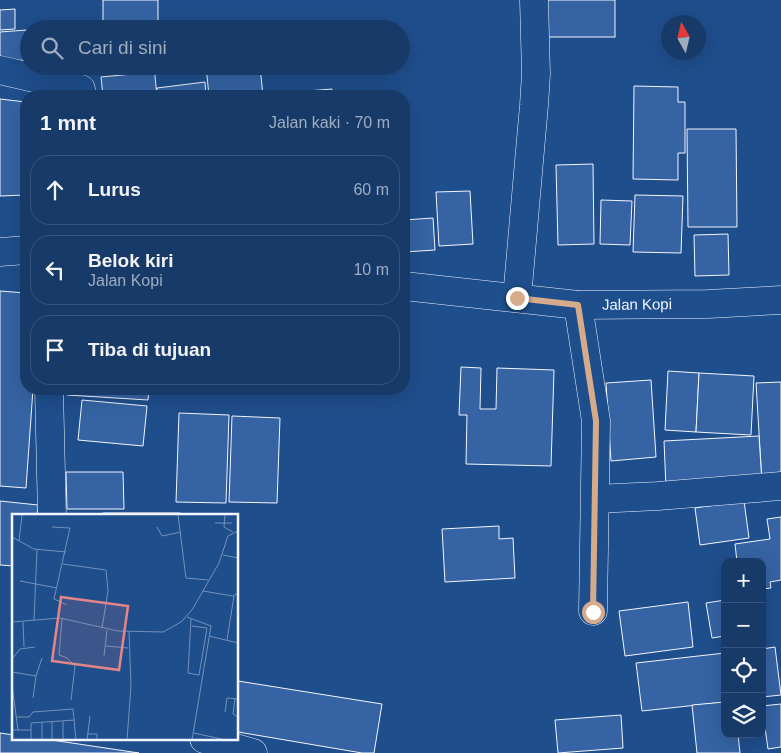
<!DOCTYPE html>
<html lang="id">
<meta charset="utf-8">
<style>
:root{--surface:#173a69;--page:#244571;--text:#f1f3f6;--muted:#9eadc0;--line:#36547d}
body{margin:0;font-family:Helvetica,sans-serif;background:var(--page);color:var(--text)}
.controls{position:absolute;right:15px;bottom:15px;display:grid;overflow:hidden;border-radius:10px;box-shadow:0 5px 20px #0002}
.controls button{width:45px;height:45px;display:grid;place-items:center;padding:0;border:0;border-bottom:1px solid var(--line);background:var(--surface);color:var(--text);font:25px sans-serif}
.compass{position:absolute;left:661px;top:15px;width:45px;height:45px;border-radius:50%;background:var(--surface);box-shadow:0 5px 20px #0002;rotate:352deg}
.stop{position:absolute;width:15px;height:15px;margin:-11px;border:4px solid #d6ab8b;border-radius:50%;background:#fff}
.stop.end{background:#d6ab8b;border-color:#fff;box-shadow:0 1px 5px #0008}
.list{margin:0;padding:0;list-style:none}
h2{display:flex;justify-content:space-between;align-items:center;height:65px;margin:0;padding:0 20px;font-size:21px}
h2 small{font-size:16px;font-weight:400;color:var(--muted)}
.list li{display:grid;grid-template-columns:32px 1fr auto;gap:15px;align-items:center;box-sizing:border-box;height:70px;margin:0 10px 10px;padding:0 10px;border:1px solid var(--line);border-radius:20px}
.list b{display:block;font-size:19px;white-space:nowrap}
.list p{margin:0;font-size:16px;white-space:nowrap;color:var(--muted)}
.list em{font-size:16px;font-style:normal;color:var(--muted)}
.icon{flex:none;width:28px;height:28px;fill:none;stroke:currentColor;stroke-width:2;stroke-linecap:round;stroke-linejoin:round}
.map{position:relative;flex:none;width:781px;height:753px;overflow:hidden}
.search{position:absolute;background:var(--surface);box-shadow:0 5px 20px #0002;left:20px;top:20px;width:390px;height:55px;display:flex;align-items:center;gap:12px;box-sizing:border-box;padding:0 18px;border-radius:28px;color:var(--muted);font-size:19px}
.panel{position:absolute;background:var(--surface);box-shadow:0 5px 20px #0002;left:20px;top:90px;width:390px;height:305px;border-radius:20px}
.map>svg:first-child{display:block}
.building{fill:#3563a3;stroke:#f2f6ff}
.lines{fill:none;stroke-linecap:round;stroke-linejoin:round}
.street-casing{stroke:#f2f6ff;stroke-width:29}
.street{stroke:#1f4e8c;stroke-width:28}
.route{stroke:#d6ab8b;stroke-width:6}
.labels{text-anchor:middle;stroke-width:4;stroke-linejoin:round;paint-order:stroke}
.street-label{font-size:15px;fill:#f2f6ff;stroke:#1f4e8c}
.inset-road{fill:none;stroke:#7391ba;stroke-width:1}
.view{fill:#e38589;fill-opacity:0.15;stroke:#e38589;stroke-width:2.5}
.inset-edge{fill:none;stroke:#f2f6ff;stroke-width:2.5}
</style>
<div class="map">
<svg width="781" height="753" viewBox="0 0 781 753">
<rect width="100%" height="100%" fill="#1f4e8c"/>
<!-- building -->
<g class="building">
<rect x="103" y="0" width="55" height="29"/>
<rect x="545" y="0" width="70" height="37"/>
<polygon points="15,9 15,29 0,30 0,10"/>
<polygon points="74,27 75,29 39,29"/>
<polygon points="26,30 27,60 0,61 0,32"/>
<polygon points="132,66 154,66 157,96 103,96 101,77 133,74"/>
<polygon points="206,66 260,66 263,96 209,96"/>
<polygon points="205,82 206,96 157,96 157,88"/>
<polygon points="634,86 678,87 678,102 685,102 685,153 678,153 678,180 633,179"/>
<polygon points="332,89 333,96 269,96 269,94"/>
<polygon points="0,99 26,102 26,195 0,196"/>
<polygon points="687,129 736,129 737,227 688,227"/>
<polygon points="404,140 408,211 404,211"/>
<polygon points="593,164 594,244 558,245 556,165"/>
<polygon points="470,191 473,244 439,246 436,192"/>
<polygon points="635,195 683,196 681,253 633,252"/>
<polygon points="601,200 632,201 630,245 600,244"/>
<polygon points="433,218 435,250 404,252 404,220"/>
<polygon points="728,234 729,275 695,276 694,235"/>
<polygon points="0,291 26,293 26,389 33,389 26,488 0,486"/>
<polygon points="461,367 481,368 480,409 496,409 497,368 554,370 551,466 466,464 467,415 459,415"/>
<polygon points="668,371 699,373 696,432 665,430"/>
<polygon points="699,373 754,376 751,435 696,432"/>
<polygon points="651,380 656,457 611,461 606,383"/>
<polygon points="781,382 781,482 762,483 756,383"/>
<polygon points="67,389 149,389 148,400 67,395"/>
<polygon points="82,400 147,406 143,446 78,440"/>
<polygon points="179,413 229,415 226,503 176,502"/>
<polygon points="232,416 280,418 277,503 229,502"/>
<polygon points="759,436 762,483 666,488 664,441"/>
<polygon points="66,472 123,472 124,509 67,509"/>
<polygon points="0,501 38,505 37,516 14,516 14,566 0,565"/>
<polygon points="744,501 749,538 700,545 695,508"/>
<rect x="103" y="513" width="77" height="3"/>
<polygon points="781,517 781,580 770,582 771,588 762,589 762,562 737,562 735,544 770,539 767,519"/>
<polygon points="499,526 499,539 513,538 515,578 445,582 442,529"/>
<polygon points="725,600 725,636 712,638 706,603"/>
<polygon points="688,602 693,647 625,656 619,611"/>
<polygon points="775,647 781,695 762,697 762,649"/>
<polygon points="725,653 725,702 642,711 636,663"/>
<polygon points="238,681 382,704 374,753 362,753 238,732"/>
<polygon points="725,702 725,734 738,734 740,753 697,753 692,705"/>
<polygon points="781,704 781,747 768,749 762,706"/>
<polygon points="621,715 623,748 558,753 555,720"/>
<polygon points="0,733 14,735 14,739 45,739 139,753 0,753"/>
</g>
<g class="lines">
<defs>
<g id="street">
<polyline points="0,70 81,89"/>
<polyline points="0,252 26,250"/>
<path id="s1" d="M 404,286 L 578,305 L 708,304 L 781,300"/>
<polyline points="517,298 534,105 536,74 534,0"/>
<polyline points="578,305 596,421 593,611"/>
<polyline points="49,389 52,516"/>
<polyline points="596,499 658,496 781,486"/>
<polyline points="204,739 253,753"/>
</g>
</defs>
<!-- street casing -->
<use href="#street" class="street-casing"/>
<!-- street -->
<use href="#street" class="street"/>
</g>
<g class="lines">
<!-- route -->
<polyline class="route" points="517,298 578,305 596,421 593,612"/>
</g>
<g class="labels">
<!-- street labels -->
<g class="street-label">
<text dy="5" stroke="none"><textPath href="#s1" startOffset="234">Jalan Kopi</textPath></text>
</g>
</g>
<!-- overview -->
<g transform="translate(12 514)">
<rect width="226" height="226" fill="#1f4e8c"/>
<path class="inset-road" d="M 166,1 L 174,64 L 196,66M 213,1 L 212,13 L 221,18M 203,9 L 220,9M 40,13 L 58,14 L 42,85 L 55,91M 145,13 L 150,22 L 169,18M 0,23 L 22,35 L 54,38M 7,27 L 10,1M 211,41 L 226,44M 51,50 L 94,56 L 96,77 L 90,114M 8,67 L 45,74M 191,77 L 221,82 L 226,79M 175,103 L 199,112 L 180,226M 50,105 L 47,141 L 55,144 L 63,152 L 59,186M 179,105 L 176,159 L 187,161 L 195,114 L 180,112M 22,107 L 25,36M 0,108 L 48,104 L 106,117 L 151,118 L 169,108 L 180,96 L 207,49 L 216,22 L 226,17M 11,108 L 12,133M 197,122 L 226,129M 215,126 L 222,82M 94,132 L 116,134M 92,142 L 95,116M 0,145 L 8,135 L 23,133M 0,158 L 24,162 L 30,144M 0,171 L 6,216M 21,184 L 24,162M 223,184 L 221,200 L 226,203M 213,198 L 215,184 L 226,185M 5,203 L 17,203 L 21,198 L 61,195 L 64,226M 51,207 L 51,226M 40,208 L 40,226M 0,216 L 19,216M 182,219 L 214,226M 76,220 L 85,220 L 85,226M 19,226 L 19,209 L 63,206M 30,226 L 30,209M 75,226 L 78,202M 115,226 L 119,172 L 117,118"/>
<path class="view" d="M 49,83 L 116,92 L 107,156 L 40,147 Z"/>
<rect width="226" height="226" class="inset-edge"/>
</g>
</svg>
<div class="controls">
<button>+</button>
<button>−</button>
<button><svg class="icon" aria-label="locate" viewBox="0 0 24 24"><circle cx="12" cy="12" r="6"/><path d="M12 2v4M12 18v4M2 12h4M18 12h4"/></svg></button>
<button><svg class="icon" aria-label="layers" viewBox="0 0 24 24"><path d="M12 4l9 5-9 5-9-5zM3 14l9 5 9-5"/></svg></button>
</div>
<svg class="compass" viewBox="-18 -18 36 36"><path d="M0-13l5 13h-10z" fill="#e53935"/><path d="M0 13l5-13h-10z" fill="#9eadc0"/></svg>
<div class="stop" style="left:593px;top:612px"></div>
<div class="stop end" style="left:517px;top:298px"></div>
<div class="search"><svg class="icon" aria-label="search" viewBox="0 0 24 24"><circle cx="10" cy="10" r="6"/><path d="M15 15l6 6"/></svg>Cari di sini</div>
<section class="panel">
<h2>1 mnt<small>Jalan kaki · 70 m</small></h2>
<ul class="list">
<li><svg class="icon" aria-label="ahead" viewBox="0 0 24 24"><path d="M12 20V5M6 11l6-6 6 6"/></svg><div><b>Lurus</b></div><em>60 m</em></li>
<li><svg class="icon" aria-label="left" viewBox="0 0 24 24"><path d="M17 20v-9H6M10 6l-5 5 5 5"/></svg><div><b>Belok kiri</b><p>Jalan Kopi</p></div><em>10 m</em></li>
<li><svg class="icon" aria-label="arrive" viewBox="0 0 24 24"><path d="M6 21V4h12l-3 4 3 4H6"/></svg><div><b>Tiba di tujuan</b></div></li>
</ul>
</section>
</div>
